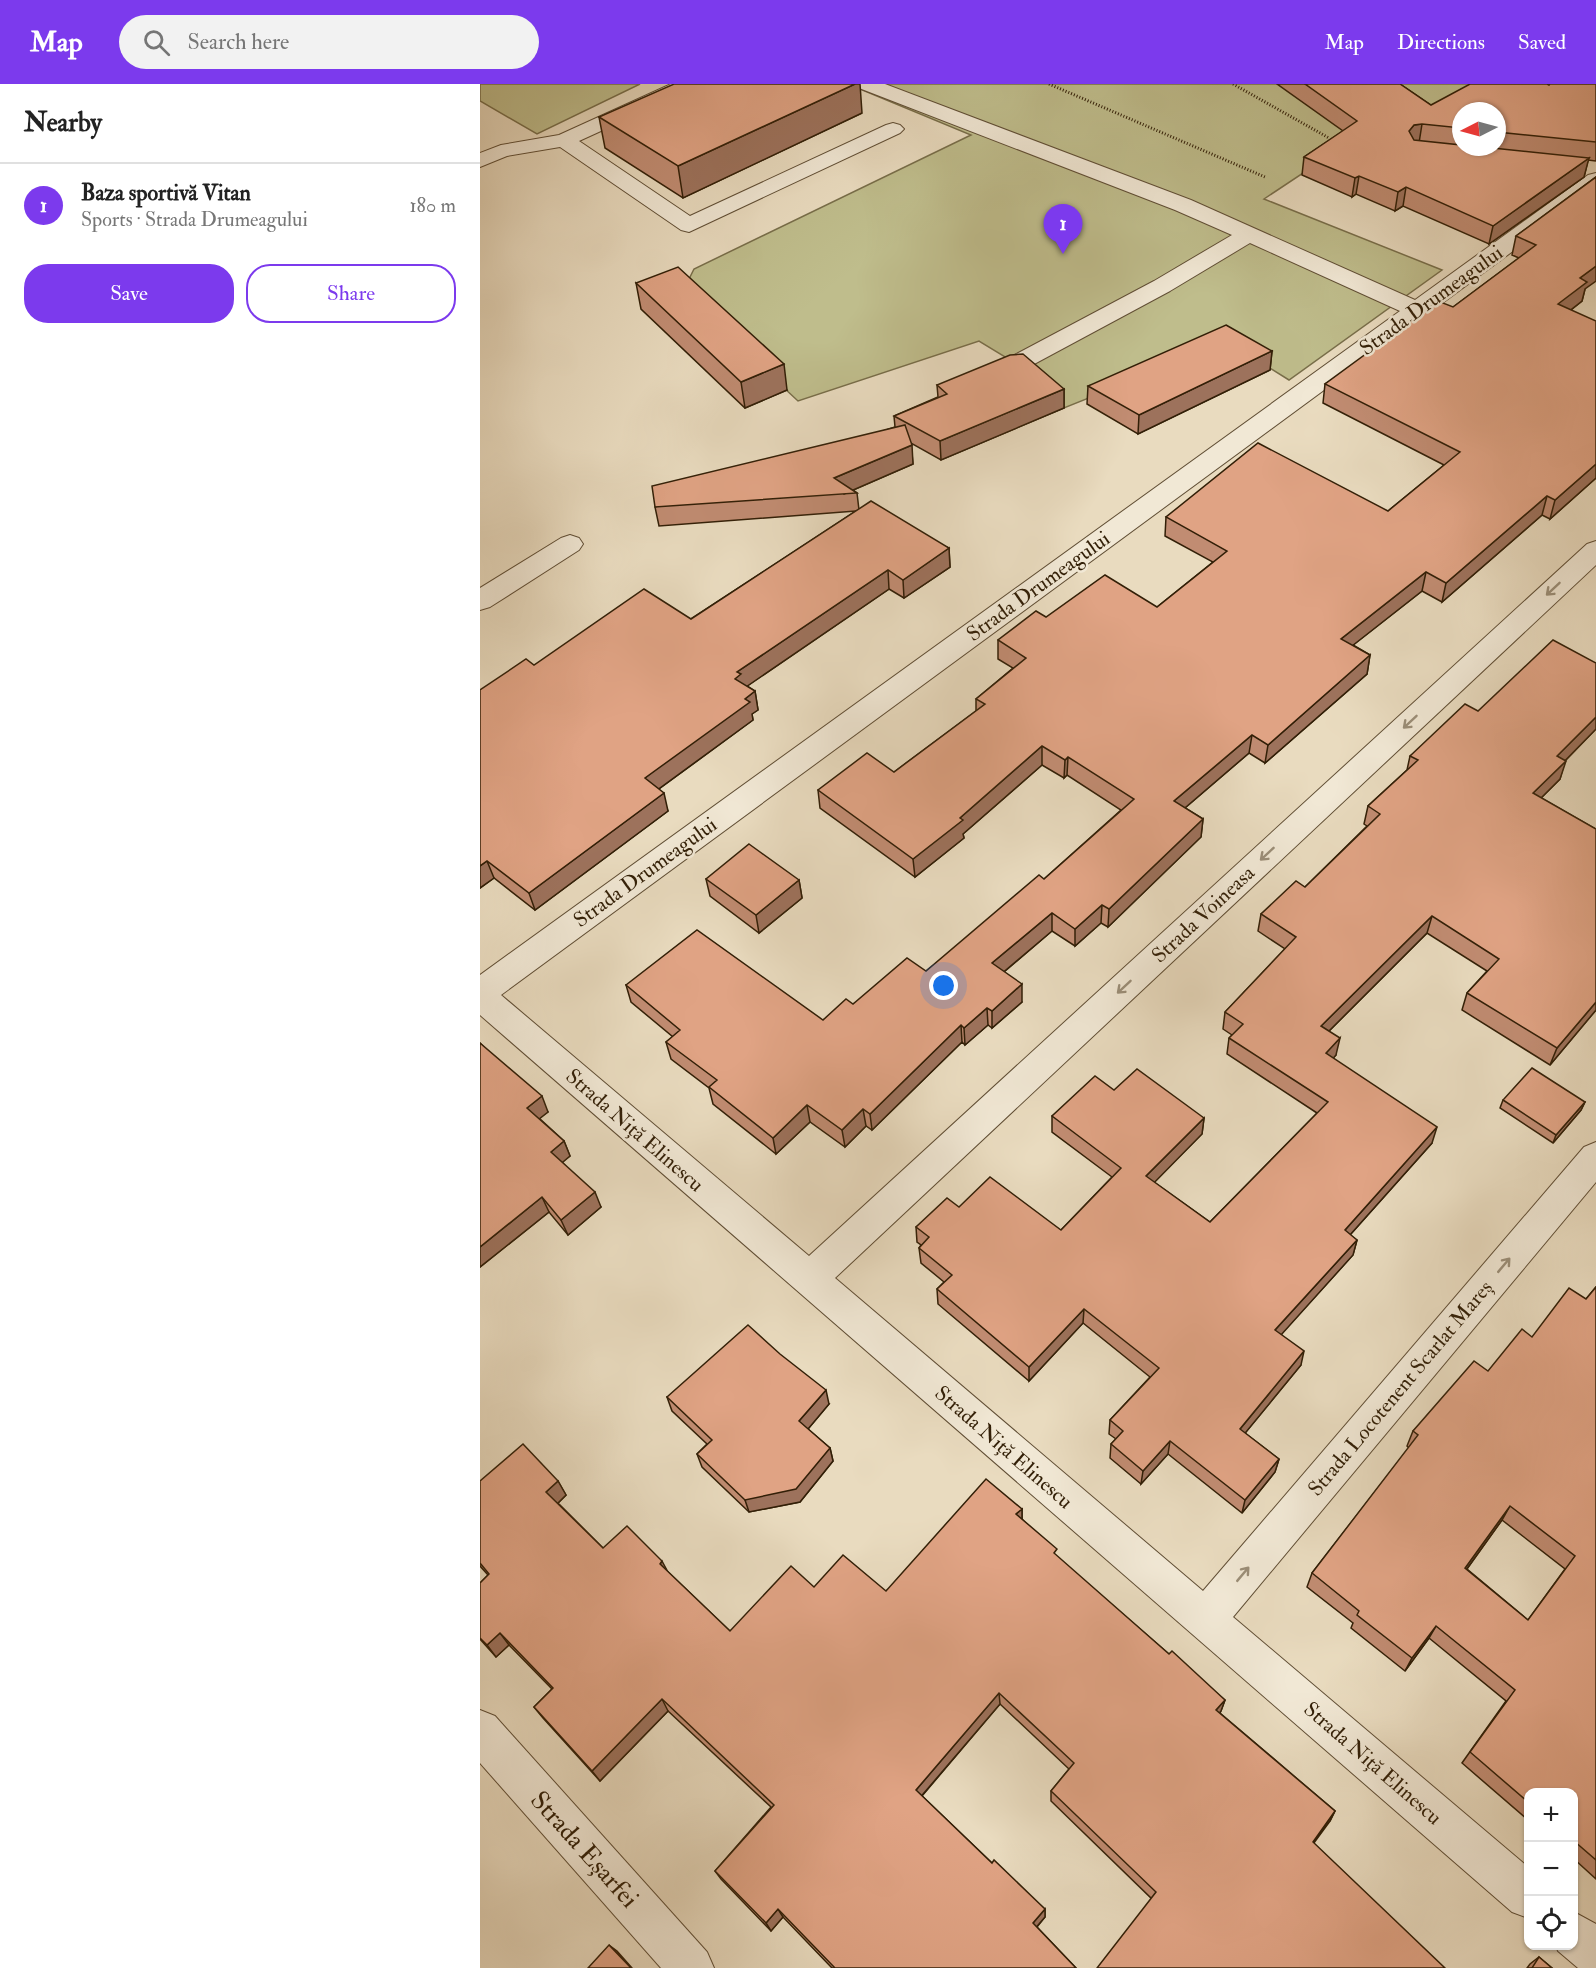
<!DOCTYPE html>
<meta charset="utf-8">
<style>
:root{--surface:#fff;--page:#f2f2f2;--text:#222;--muted:#767676;--line:#e0e0e0;--accent:#7c3aed}
body{margin:0;font-family:"IM FELL Double Pica",serif;background:var(--page);color:var(--text)}
.controls{position:absolute;right:18px;bottom:18px;display:grid;overflow:hidden;border-radius:12px;box-shadow:0 2px 4px #0004}
.controls button{width:54px;height:54px;display:grid;place-items:center;padding:0;border:0;border-bottom:2px solid var(--line);background:var(--surface);color:var(--text);font:30px sans-serif}
.compass{position:absolute;left:972px;top:18px;width:54px;height:54px;border-radius:50%;background:var(--surface);box-shadow:0 2px 4px #0004;rotate:264deg}
.you{position:absolute;left:464px;top:902px;width:21px;height:21px;margin:-15px;border:4px solid #fff;border-radius:50%;background:#1a73e8;box-shadow:0 0 0 9px #1a73e833}
.badge{display:grid;place-items:center;width:39px;height:39px;border-radius:50%;background:var(--accent);color:#fff;font-size:20px;font-weight:700}
.pin{position:absolute;translate:-50% -50px;filter:drop-shadow(0 2px 3px #0008)}
.pin::after{content:'';position:absolute;top:32px;width:21px;height:18px;background:inherit;clip-path:polygon(0 0,100% 0,50% 100%)}
.list{margin:0;padding:0;list-style:none}
h2{display:flex;justify-content:space-between;align-items:center;height:78px;margin:0;padding:0 24px;font-size:26px}
h2 small{font-size:20px;font-weight:400;color:var(--muted)}
.list li{display:grid;grid-template-columns:39px 1fr auto;gap:18px;align-items:center;box-sizing:border-box;height:84px;padding:0 24px;border-top:2px solid var(--line)}
.list b{display:block;font-size:22px;white-space:nowrap}
.list p{margin:0;font-size:20px;white-space:nowrap;color:var(--muted)}
.list em{font-size:20px;font-style:normal;color:var(--muted)}
.actions{display:flex;gap:12px;padding:18px 24px}
.actions a{flex:1;padding:14px 0;border:2px solid var(--accent);border-radius:24px;text-align:center;font-size:21px;color:var(--accent)}
.actions .main{background:var(--accent);color:#fff}
.icon{flex:none;width:33px;height:33px;fill:none;stroke:currentColor;stroke-width:2;stroke-linecap:round;stroke-linejoin:round}
.map{position:relative;flex:none;width:1116px;height:1884px;overflow:hidden}
header{display:flex;align-items:center;gap:36px;box-sizing:border-box;height:84px;padding:0 30px;background:var(--accent);color:#fff}
header strong{font-size:28px}
nav{display:flex;gap:33px;margin-inline-start:auto;font-size:21px}
.search{width:420px;height:54px;background:var(--page);display:flex;align-items:center;gap:15px;box-sizing:border-box;padding:0 21px;border-radius:33px;color:var(--muted);font-size:22px}
main{display:flex}
aside{flex:1;background:var(--surface)}
.map>svg:first-child{display:block}
.green{fill:#bfbd8c;stroke:#786e4a;stroke-width:1.5}
.lines{fill:none;stroke-linecap:round;stroke-linejoin:round}
.minor-casing{stroke:#604e35;stroke-width:2}
.path{stroke:#321f07;stroke-width:3;stroke-dasharray:1 2;stroke-linecap:butt}
.minor{fill:#f1e8d5;fill-rule:evenodd}
.wall{fill:#c18c72;stroke:#321f07;stroke-width:1.5;fill-rule:evenodd}
.shaded-wall{fill:#9d725c;stroke:#321f07;stroke-width:1.5}
.building{fill:#e0a384;stroke:#321f07;stroke-width:1.5;fill-rule:evenodd}
.oneway{stroke:#9b8e78}
.labels{text-anchor:middle;stroke-width:5;stroke-linejoin:round;paint-order:stroke}
.street-label{font-size:21px;fill:#321f07;stroke:#f1e8d5}
.near-street-label{font-size:26px;fill:#321f07;stroke:#f1e8d5}
</style>
<header>
<strong>Map</strong>
<div class="search"><svg class="icon" aria-label="search" viewBox="0 0 24 24"><circle cx="10" cy="10" r="6"/><path d="M15 15l6 6"/></svg>Search here</div>
<nav><a>Map</a><a>Directions</a><a>Saved</a></nav>
</header>
<main>
<aside>
<h2>Nearby<small></small></h2>
<ul class="list">
<li><span class="badge">1</span><div><b>Baza sportivă Vitan</b><p>Sports · Strada Drumeagului</p></div><em>180 m</em></li>
</ul>
<div class="actions"><a class="main">Save</a><a>Share</a></div>
</aside>
<div class="map">
<svg width="1116" height="1884" viewBox="0 0 1116 1884">
<rect width="100%" height="100%" fill="#e9dbbf"/>
<filter id="stains"><feTurbulence type="fractalNoise" baseFrequency=".00333" numOctaves="4"/><feColorMatrix values="0 0 0 0 .2 0 0 0 0 .09 0 0 0 0 .02 0 0 0 .5 -.17"/></filter>
<radialGradient id="worn" r=".72"><stop offset=".6" stop-color="#630" stop-opacity="0"/><stop offset="1" stop-color="#630" stop-opacity=".3"/></radialGradient>
<!-- green -->
<g class="green">
<polygon points="0,0 160,0 57,50 0,17"/>
<polygon points="368,0 1020,0 885,48 784,115 962,186 809,296 748,258 584,324 527,274 499,257 318,317 202,209 214,185 491,51"/>
</g>
<g class="lines">
<defs>
<g id="minor">
<polygon points="191,0 218,0 215,4 99,57 210,132 406,41 413,39 420,41 424,45 420,49 209,148 201,146 80,63 27,72 0,83 0,69 21,61 79,51"/>
<polygon points="376,0 405,0 711,116 935,216 1108,91 1116,89 1116,106 21,911 329,1172 1107,460 1116,457 1116,481 355,1194 723,1507 1104,1063 1116,1058 1116,1098 753,1533 1048,1783 1048,1834 1032,1828 0,931 0,891 920,227 770,159 690,207 543,286 534,288 525,286 522,281 525,276 674,197 752,151 695,126 379,4"/>
<polygon points="90,451 99,454 103,460 99,466 10,523 0,526 0,504 81,454"/>
<polygon points="0,1626 15,1632 227,1868 234,1884 181,1884 0,1679"/>
<polygon points="1094,1828 1116,1840 1116,1884 1098,1884 1078,1867 1076,1862 1094,1862"/>
</g>
</defs>
<!-- minor casing -->
<use href="#minor" class="minor-casing"/>
<!-- path -->
<g class="path">
<polyline points="569,0 785,93"/>
<polyline points="753,0 849,54"/>
</g>
<!-- minor -->
<use href="#minor" class="minor"/>
</g>
<!-- wall -->
<g class="wall">
<path d="M 797,0 L 920,0 L 951,21 L 1069,1 L 1116,0 L 1116,77 L 1108,76 L 1104,93 L 1009,160 L 923,122 L 915,127 L 876,110 L 872,113 L 822,91 L 824,73 L 863,47 ZM 981,27 L 1017,27 L 1017,63 L 981,63 Z"/>
<polygon points="382,29 203,114 125,64 119,33"/>
<polygon points="1116,93 1105,205 1102,217 1091,226 1116,394 1070,435 1062,431 962,518 942,507 873,561 890,571 887,590 785,679 769,669 705,724 723,735 721,753 628,843 621,839 595,862 572,847 524,888 542,918 512,944 508,941 485,961 482,958 392,1046 386,1042 365,1063 330,1038 296,1070 233,1020 229,1004 191,975 186,958 193,953 151,918 146,901 343,936 373,920 446,887 564,795 641,726 587,691 584,694 562,681 483,750 484,754 435,793 340,724 338,706 414,688 496,627 496,615 533,584 518,575 518,556 566,533 677,523 733,478 685,452 686,433 908,427 964,381 843,319 845,300 973,223 1039,174 1032,171 1036,152"/>
<polygon points="156,199 307,306 265,324 161,225"/>
<polygon points="792,267 790,286 658,350 607,320 608,302"/>
<polygon points="457,301 584,305 584,324 461,376 431,359 433,380 373,406 377,409 379,426 469,464 470,483 424,514 409,505 267,602 275,607 278,626 272,630 273,636 179,705 188,727 55,826 14,794 0,804 54,581 211,535 376,427 179,442 175,423 415,343 414,332 458,313"/>
<polygon points="1116,579 1116,645 1085,677 1080,695 1061,714 1116,745 1116,926 1070,981 982,926 987,909 1007,887 947,849 849,947 856,971 853,974 952,1059 870,1151 877,1156 873,1171 801,1250 821,1281 765,1349 799,1375 795,1388 762,1429 688,1370 661,1400 630,1374 631,1360 636,1355 629,1350 630,1336 670,1293 603,1239 549,1297 458,1220 457,1205 464,1198 441,1179 439,1164 441,1161 437,1158 436,1143 479,1123 581,1146 632,1093 572,1048 572,1032 634,1006 724,1034 722,1050 674,1098 730,1138 837,1029 747,970 749,954 752,951 743,945 745,928 805,865 778,847 781,830 825,803 887,742 884,740 888,722 927,686 930,672 998,627"/>
<polygon points="226,795 319,796 322,814 279,849 230,812"/>
<polygon points="0,959 68,1028 59,1034 84,1057 90,1072 82,1078 121,1123 88,1151 69,1128 0,1183"/>
<polygon points="1023,1016 1105,1018 1101,1026 1073,1059 1020,1024"/>
<path d="M 1116,1203 L 1116,1795 L 1094,1775 L 1094,1708 L 1048,1708 L 1048,1736 L 982,1679 L 1026,1617 L 949,1554 L 925,1587 L 871,1544 L 873,1539 L 827,1503 L 832,1489 L 929,1364 L 927,1362 L 933,1347 L 1052,1253 L 1106,1215 ZM 1022,1436 L 1085,1485 L 1048,1536 L 987,1485 Z"/>
<polygon points="187,1313 349,1320 328,1345 350,1364 353,1377 320,1418 269,1428 222,1383 217,1370 227,1360 192,1327"/>
<polygon points="0,1397 78,1397 86,1411 78,1419 123,1464 187,1487 250,1547 334,1503 406,1507 542,1425 542,1435 577,1473 689,1570 745,1616 741,1627 740,1629 855,1727 850,1737 671,1814 571,1717 571,1707 589,1685 520,1620 442,1712 512,1779 565,1825 565,1833 557,1843 596,1884 352,1884 303,1833 291,1847 241,1795 235,1787 291,1723 188,1627 120,1697 63,1634 54,1623 72,1605 29,1561 16,1573 0,1555 0,1499 8,1491 0,1482"/>
<polygon points="1059,1873 1072,1884 1047,1884 1050,1880"/>
</g>
<!-- shaded-wall -->
<g class="shaded-wall">
<polygon points="375,0 380,0 382,29 203,114 198,82"/>
<polygon points="942,40 939,59 926,66 929,47 934,41"/>
<polygon points="1109,74 1104,93 1009,160 1013,142"/>
<polygon points="879,92 876,110 872,113 875,94"/>
<polygon points="926,103 923,122 915,127 918,108"/>
<polygon points="1116,182 1116,197 1105,205 1102,217 1074,239 1078,220 1100,194"/>
<polygon points="792,267 790,286 658,350 659,331"/>
<polygon points="304,280 307,306 265,324 261,298"/>
<polygon points="584,305 584,324 461,376 460,357"/>
<polygon points="432,361 433,380 364,410 354,394"/>
<polygon points="1116,380 1116,394 1070,435 1075,416"/>
<polygon points="1067,412 1062,431 962,518 966,499"/>
<polygon points="469,464 470,483 424,514 423,496"/>
<polygon points="408,486 409,505 263,605 255,595 257,588"/>
<polygon points="946,488 942,507 858,573 861,555"/>
<polygon points="890,571 887,590 785,679 788,661"/>
<polygon points="275,607 278,626 272,630 273,636 169,712 165,694"/>
<polygon points="1116,633 1116,645 1072,690 1077,672"/>
<polygon points="772,651 769,669 692,735 694,717"/>
<polygon points="562,662 562,681 483,750 484,754 435,793 433,775"/>
<polygon points="588,673 587,691 584,694 585,676"/>
<polygon points="1086,677 1080,695 1048,727 1053,709"/>
<polygon points="184,709 188,727 55,826 49,809"/>
<polygon points="723,735 721,753 628,843 629,825"/>
<polygon points="7,777 14,794 0,804 0,782"/>
<polygon points="319,796 322,814 279,849 276,831"/>
<polygon points="622,821 621,839 595,862 595,845"/>
<polygon points="572,829 572,847 513,897 512,879"/>
<polygon points="952,832 947,849 837,959 841,942"/>
<polygon points="542,900 542,918 512,944 512,927"/>
<polygon points="1116,918 1116,926 1070,981 1077,964"/>
<polygon points="507,924 508,941 485,961 484,944"/>
<polygon points="481,941 482,958 392,1046 390,1030"/>
<polygon points="860,954 856,971 843,986 846,969"/>
<polygon points="62,1012 68,1028 54,1039 47,1024"/>
<polygon points="1105,1018 1101,1026 1073,1059 1076,1051"/>
<polygon points="327,1021 330,1038 296,1070 293,1054"/>
<polygon points="383,1025 386,1042 365,1063 362,1046"/>
<polygon points="724,1034 722,1050 665,1108 666,1092"/>
<polygon points="957,1043 952,1059 861,1161 865,1146"/>
<polygon points="84,1057 90,1072 77,1083 71,1068"/>
<polygon points="115,1108 121,1123 88,1151 81,1136"/>
<polygon points="62,1113 69,1128 0,1183 0,1163"/>
<polygon points="877,1156 873,1171 792,1261 795,1246"/>
<polygon points="604,1225 603,1239 549,1297 549,1283"/>
<polygon points="824,1267 821,1281 757,1359 760,1345"/>
<polygon points="346,1306 349,1320 323,1351 319,1337"/>
<polygon points="690,1357 688,1370 661,1400 663,1387"/>
<polygon points="350,1364 353,1377 320,1418 269,1428 265,1416"/>
<polygon points="799,1375 795,1388 762,1429 765,1416"/>
<polygon points="78,1397 86,1411 75,1422 66,1408"/>
<polygon points="1030,1422 1022,1436 978,1497 985,1484"/>
<polygon points="542,1425 542,1438 536,1430"/>
<polygon points="182,1477 189,1490 180,1480"/>
<polygon points="956,1542 949,1554 925,1587 932,1574"/>
<polygon points="20,1549 29,1561 16,1573 7,1561"/>
<polygon points="519,1609 520,1620 438,1716 436,1706"/>
<polygon points="182,1615 188,1627 120,1697 112,1687"/>
<polygon points="745,1616 741,1627 733,1637 736,1626"/>
<polygon points="855,1727 850,1737 828,1767 833,1758"/>
<polygon points="298,1825 303,1833 291,1847 286,1839"/>
<polygon points="565,1825 565,1833 553,1847 553,1839"/>
<polygon points="129,1861 137,1867 152,1884 151,1884"/>
</g>
<!-- building -->
<g class="building">
<polygon points="194,0 375,0 198,82 119,33"/>
<polygon points="825,0 920,0 951,21 990,0 1067,0 1069,1 1070,0 1116,0 1116,58 1017,48 1017,27 981,27 981,44 942,40 934,41 929,47 934,56 981,61 981,63 1003,63 1109,74 1013,142 926,103 918,108 879,92 875,94 824,73 877,37"/>
<polygon points="1116,93 1116,182 1100,194 1107,198 1078,220 1116,237 1116,380 1075,416 1067,412 966,499 946,488 861,555 890,571 788,661 772,651 694,717 723,735 629,825 622,821 595,845 572,829 512,879 542,900 512,927 507,924 484,944 481,941 390,1030 383,1025 362,1046 327,1021 293,1054 229,1003 237,996 186,958 200,946 146,901 217,846 343,936 366,915 373,920 427,874 446,887 559,791 564,795 654,715 588,673 585,676 562,662 480,734 483,736 433,775 338,706 387,669 414,688 505,620 496,615 546,574 518,556 556,527 566,533 625,491 677,523 747,467 686,433 778,359 908,427 980,368 845,300 958,217 973,223 1056,161 1036,152"/>
<polygon points="198,183 304,280 261,298 156,199"/>
<polygon points="746,241 792,267 659,331 608,302"/>
<polygon points="543,270 584,305 460,357 414,332 467,310 457,301 530,271"/>
<polygon points="425,341 432,361 354,394 377,409 175,423 172,402"/>
<polygon points="391,417 469,464 423,496 408,486 257,588 261,590 255,595 275,607 265,615 270,618 165,694 184,709 49,809 7,777 0,782 0,606 46,575 54,581 164,505 211,535"/>
<polygon points="1073,556 1116,579 1116,633 1077,672 1086,677 1053,709 1116,745 1116,918 1077,964 987,909 1019,875 952,832 841,942 860,954 846,969 957,1043 865,1146 877,1156 795,1246 824,1267 760,1345 799,1375 765,1416 690,1357 663,1387 631,1360 643,1347 630,1336 679,1284 604,1225 549,1283 457,1205 472,1191 439,1164 449,1153 436,1143 467,1114 479,1123 510,1093 581,1146 641,1084 572,1032 615,992 634,1006 657,985 724,1034 666,1092 730,1138 848,1018 749,954 763,940 745,928 816,853 781,830 816,797 825,803 900,730 888,722 938,676 930,672 985,620 998,627"/>
<polygon points="269,760 319,796 276,831 226,795"/>
<polygon points="0,959 62,1012 47,1024 84,1057 71,1068 115,1108 81,1136 62,1113 0,1163"/>
<polygon points="1052,984 1105,1018 1076,1051 1023,1016"/>
<path d="M 1116,1203 L 1116,1776 L 1094,1757 L 1094,1708 L 1048,1708 L 1048,1718 L 990,1668 L 1035,1606 L 956,1542 L 932,1574 L 877,1531 L 879,1527 L 832,1489 L 938,1351 L 933,1347 L 994,1277 L 1008,1287 L 1042,1245 L 1052,1253 L 1089,1204 L 1106,1215 ZM 1030,1422 L 1095,1472 L 1048,1536 L 985,1484 Z"/>
<polygon points="268,1241 300,1270 346,1306 319,1337 350,1364 316,1405 265,1416 217,1370 232,1356 187,1313"/>
<polygon points="43,1360 78,1397 66,1408 123,1464 147,1442 182,1477 180,1480 250,1547 311,1482 334,1503 363,1471 406,1507 506,1395 542,1425 536,1430 577,1465 574,1469 689,1570 692,1567 745,1616 736,1626 855,1727 833,1758 965,1884 617,1884 676,1808 571,1707 594,1679 519,1609 436,1706 512,1779 514,1776 565,1825 553,1839 596,1884 355,1884 298,1825 286,1839 235,1787 294,1721 182,1615 112,1687 54,1623 73,1604 20,1549 7,1561 0,1554 0,1499 9,1490 0,1479 0,1397"/>
<polygon points="129,1861 151,1884 108,1884"/>
<polygon points="1059,1873 1072,1884 1052,1884"/>
</g>
<!-- one-way arrows -->
<defs><path id="oneway-shaft" d="M-6 0H5M1.5-3L5.5 0L1.5 3" fill="none" stroke-width="1.6" stroke-linecap="round" stroke-linejoin="round" transform="scale(1.5)"/></defs>
<g class="oneway">
<use href="#oneway-shaft" transform="translate(1073 505) rotate(137)"/>
<use href="#oneway-shaft" transform="translate(930 638) rotate(137)"/>
<use href="#oneway-shaft" transform="translate(787 770) rotate(137)"/>
<use href="#oneway-shaft" transform="translate(644 903) rotate(137)"/>
<use href="#oneway-shaft" transform="translate(1024 1181) rotate(-50)"/>
<use href="#oneway-shaft" transform="translate(763 1490) rotate(-50)"/>
</g>
<g class="labels">
<!-- street labels -->
<g class="street-label">
<text transform="translate(951 216) rotate(-36)" y="7">Strada Drumeagului</text>
<text transform="translate(558 502) rotate(-36)" y="7">Strada Drumeagului</text>
<text transform="translate(165 788) rotate(-36)" y="7">Strada Drumeagului</text>
<text transform="translate(723 830) rotate(-43)" y="7">Strada Voineasa</text>
<text transform="translate(155 1046) rotate(41)" y="7">Strada Niță Elinescu</text>
<text transform="translate(920 1304) rotate(-50)" y="7">Strada Locotenent Scarlat Mareș</text>
<text transform="translate(524 1363) rotate(41)" y="7">Strada Niță Elinescu</text>
<text transform="translate(893 1679) rotate(41)" y="7">Strada Niță Elinescu</text>
</g>
<!-- near-street labels -->
<g class="near-street-label">
<text transform="translate(105 1765) rotate(48)" y="9">Strada Eșarfei</text>
</g>
</g>
<rect width="100%" height="100%" filter="url(#stains)"/>
<rect width="100%" height="100%" fill="url(#worn)"/>
</svg>
<div class="controls">
<button>+</button>
<button>−</button>
<button><svg class="icon" aria-label="locate" viewBox="0 0 24 24"><circle cx="12" cy="12" r="6"/><path d="M12 2v4M12 18v4M2 12h4M18 12h4"/></svg></button>
</div>
<svg class="compass" viewBox="-18 -18 36 36"><path d="M0-13l5 13h-10z" fill="#e53935"/><path d="M0 13l5-13h-10z" fill="#767676"/></svg>
<div class="you"></div>
<div class="pin badge" style="left:583px;top:170px">1</div>
</div>
</main>
